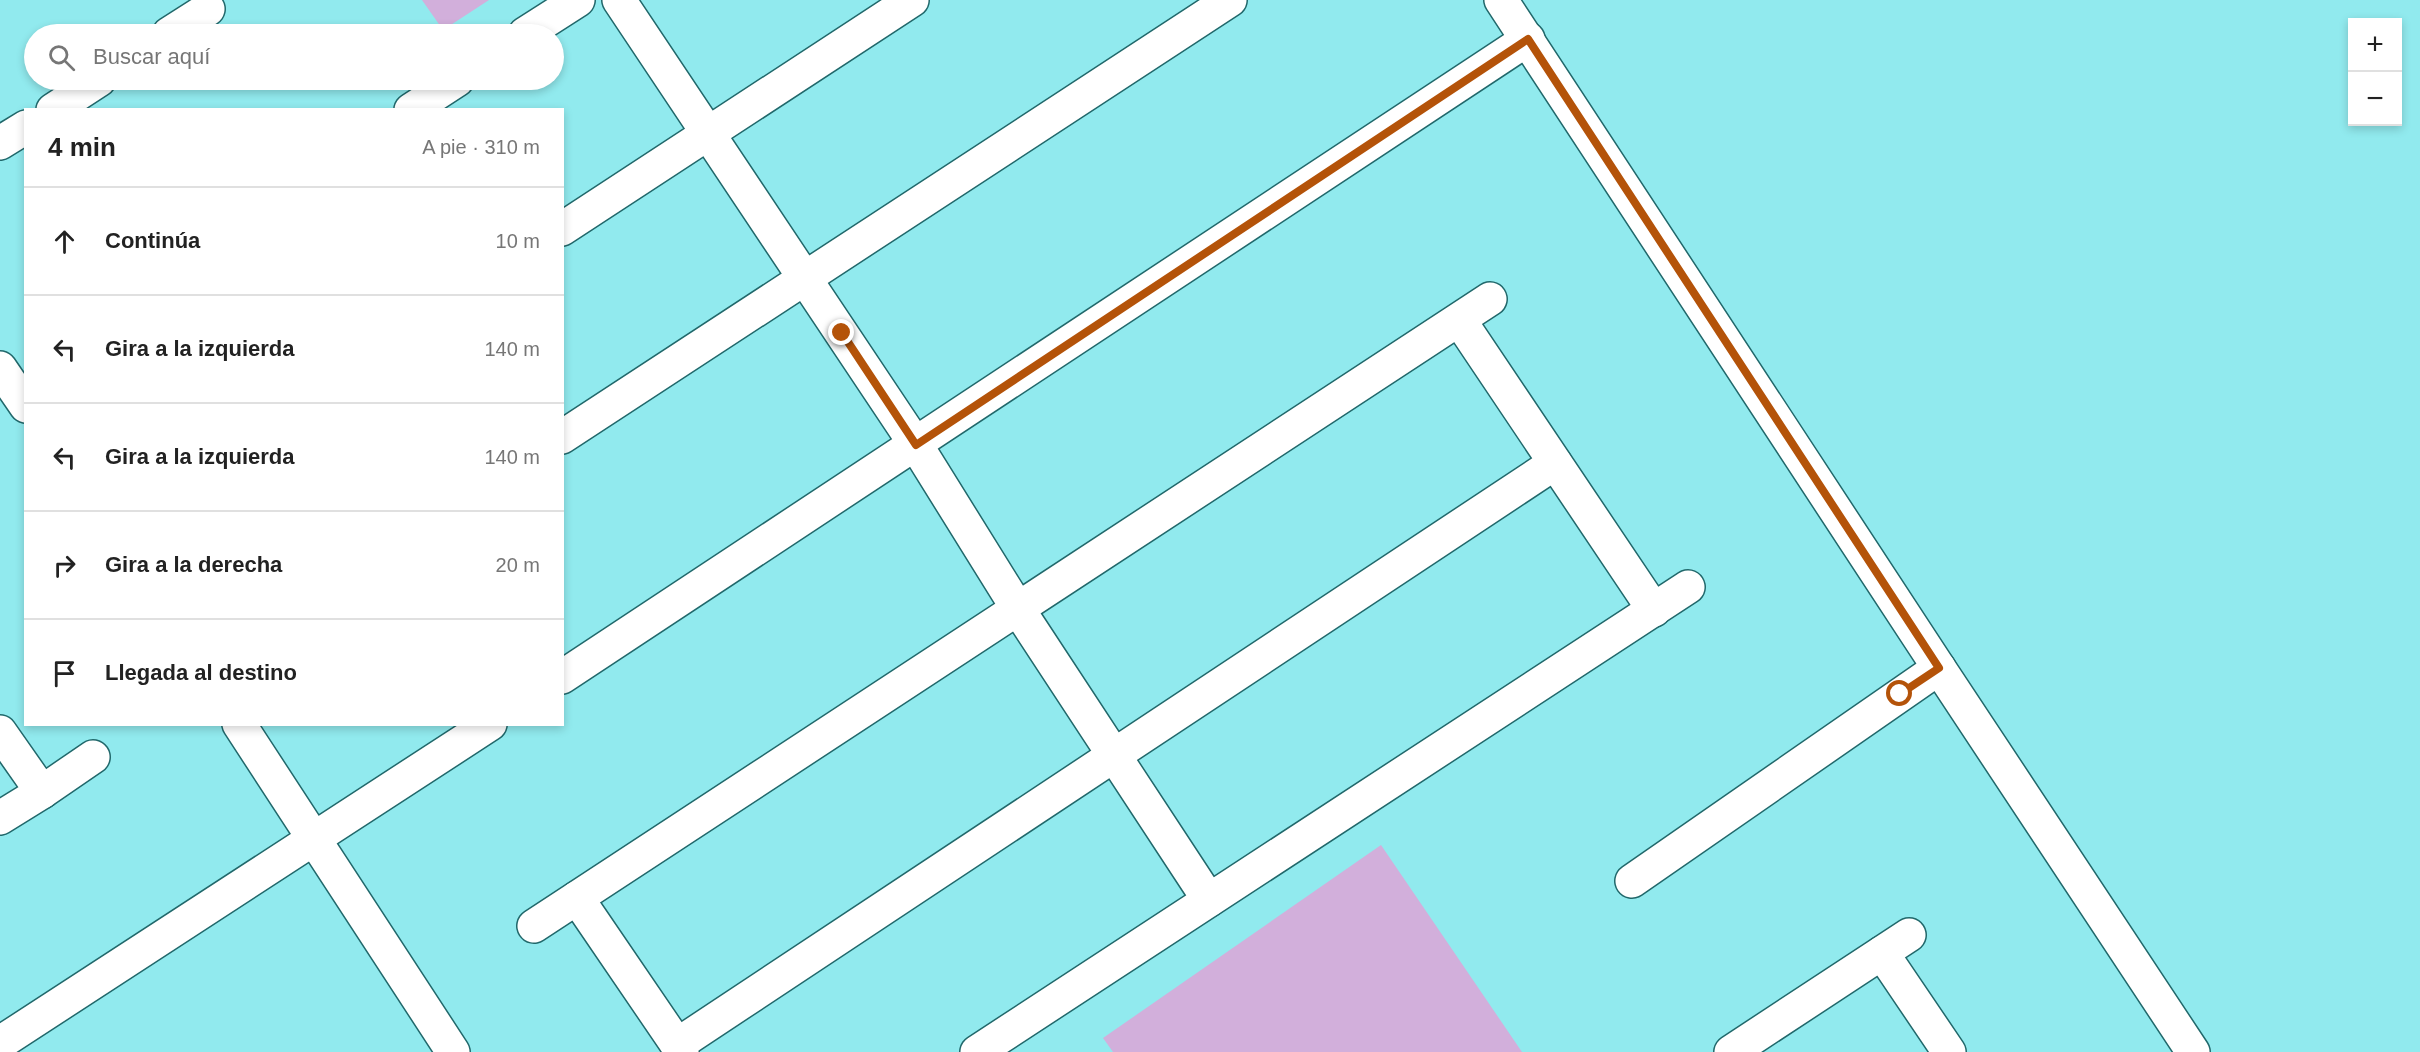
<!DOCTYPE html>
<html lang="es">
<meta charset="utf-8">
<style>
:root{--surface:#fff;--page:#f2f2f2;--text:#222;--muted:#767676;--line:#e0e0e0}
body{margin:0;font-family:Helvetica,sans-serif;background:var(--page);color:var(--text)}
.controls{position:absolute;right:18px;top:18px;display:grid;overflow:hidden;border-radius:0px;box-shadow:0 3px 9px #0003}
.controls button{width:54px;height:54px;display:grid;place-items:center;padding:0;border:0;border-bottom:2px solid var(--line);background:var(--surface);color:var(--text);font:30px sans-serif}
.stop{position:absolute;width:18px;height:18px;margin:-14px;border:4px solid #b45309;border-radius:50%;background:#fff}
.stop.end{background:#b45309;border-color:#fff;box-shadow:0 2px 6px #0008}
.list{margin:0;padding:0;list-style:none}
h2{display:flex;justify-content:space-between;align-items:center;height:78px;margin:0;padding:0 24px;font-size:26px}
h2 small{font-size:20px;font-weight:400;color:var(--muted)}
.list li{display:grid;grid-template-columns:39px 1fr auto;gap:18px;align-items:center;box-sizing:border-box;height:108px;padding:0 24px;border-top:2px solid var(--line)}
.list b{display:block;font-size:22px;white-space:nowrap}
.list em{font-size:20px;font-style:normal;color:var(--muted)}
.icon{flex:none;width:33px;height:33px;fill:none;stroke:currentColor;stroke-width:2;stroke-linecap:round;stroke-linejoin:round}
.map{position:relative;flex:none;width:2420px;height:1052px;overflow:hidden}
.search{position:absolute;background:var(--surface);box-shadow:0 3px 9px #0003;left:24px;top:24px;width:540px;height:66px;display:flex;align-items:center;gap:15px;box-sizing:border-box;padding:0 21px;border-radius:33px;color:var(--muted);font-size:22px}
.panel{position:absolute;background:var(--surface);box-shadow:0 3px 9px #0003;left:24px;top:108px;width:540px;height:618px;border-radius:0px}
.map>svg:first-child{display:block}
.green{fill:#d2afdb}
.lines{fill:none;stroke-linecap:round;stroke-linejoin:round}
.street-casing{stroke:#21686b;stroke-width:36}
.street{stroke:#fff;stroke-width:33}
.route{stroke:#b45309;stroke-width:8}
</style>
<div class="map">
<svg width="2420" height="1052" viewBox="0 0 2420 1052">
<rect width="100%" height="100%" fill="#91eaee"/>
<!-- green -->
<g class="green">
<polygon points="422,0 489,0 443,30"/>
<polygon points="1381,845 1522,1052 1113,1052 1103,1038"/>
</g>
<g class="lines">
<defs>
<g id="street">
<polyline points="619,0 916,445 1018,609 1209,900"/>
<polyline points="1501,0 1939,668 2193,1052"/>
<polyline points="169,34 208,9"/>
<polyline points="525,34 578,0"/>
<polyline points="53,110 99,80"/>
<polyline points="411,110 457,80"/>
<polyline points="0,143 26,127"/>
<polyline points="562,229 912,0"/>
<polyline points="1460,321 1654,610"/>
<polyline points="0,368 26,406"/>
<polyline points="562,437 1230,0"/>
<polyline points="562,677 1528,39"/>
<polyline points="239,724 453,1052"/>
<polyline points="0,732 42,792 0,818"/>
<polyline points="42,792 93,757"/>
<polyline points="1632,881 1939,668"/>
<polyline points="577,898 682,1052"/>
<polyline points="534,926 1490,299"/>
<polyline points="1882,953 1949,1052"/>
<polyline points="0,1043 490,724"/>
<polyline points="677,1045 1555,463"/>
<polyline points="977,1052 1688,587"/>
<polyline points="1731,1052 1909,935"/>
</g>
</defs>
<!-- street casing -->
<use href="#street" class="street-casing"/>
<!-- street -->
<use href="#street" class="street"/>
</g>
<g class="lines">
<!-- route -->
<polyline class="route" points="842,333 916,445 1528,39 1939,668 1900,694"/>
</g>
</svg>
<div class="controls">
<button>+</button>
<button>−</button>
</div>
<div class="stop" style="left:1900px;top:694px"></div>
<div class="stop end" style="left:842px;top:333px"></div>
<div class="search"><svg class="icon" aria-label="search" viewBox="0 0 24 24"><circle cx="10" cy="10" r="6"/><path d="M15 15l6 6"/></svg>Buscar aquí</div>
<section class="panel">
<h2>4 min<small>A pie · 310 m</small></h2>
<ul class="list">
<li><svg class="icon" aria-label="ahead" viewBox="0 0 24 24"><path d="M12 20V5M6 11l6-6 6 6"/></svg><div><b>Continúa</b></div><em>10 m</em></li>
<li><svg class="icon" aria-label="left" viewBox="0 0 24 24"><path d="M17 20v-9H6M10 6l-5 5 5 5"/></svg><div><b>Gira a la izquierda</b></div><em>140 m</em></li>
<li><svg class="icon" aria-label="left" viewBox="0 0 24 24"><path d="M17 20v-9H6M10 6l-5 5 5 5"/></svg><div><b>Gira a la izquierda</b></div><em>140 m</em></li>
<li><svg class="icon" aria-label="right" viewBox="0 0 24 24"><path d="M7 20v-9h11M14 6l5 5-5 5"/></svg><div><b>Gira a la derecha</b></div><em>20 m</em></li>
<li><svg class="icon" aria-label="arrive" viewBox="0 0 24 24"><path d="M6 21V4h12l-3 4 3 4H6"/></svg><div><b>Llegada al destino</b></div></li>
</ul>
</section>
</div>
